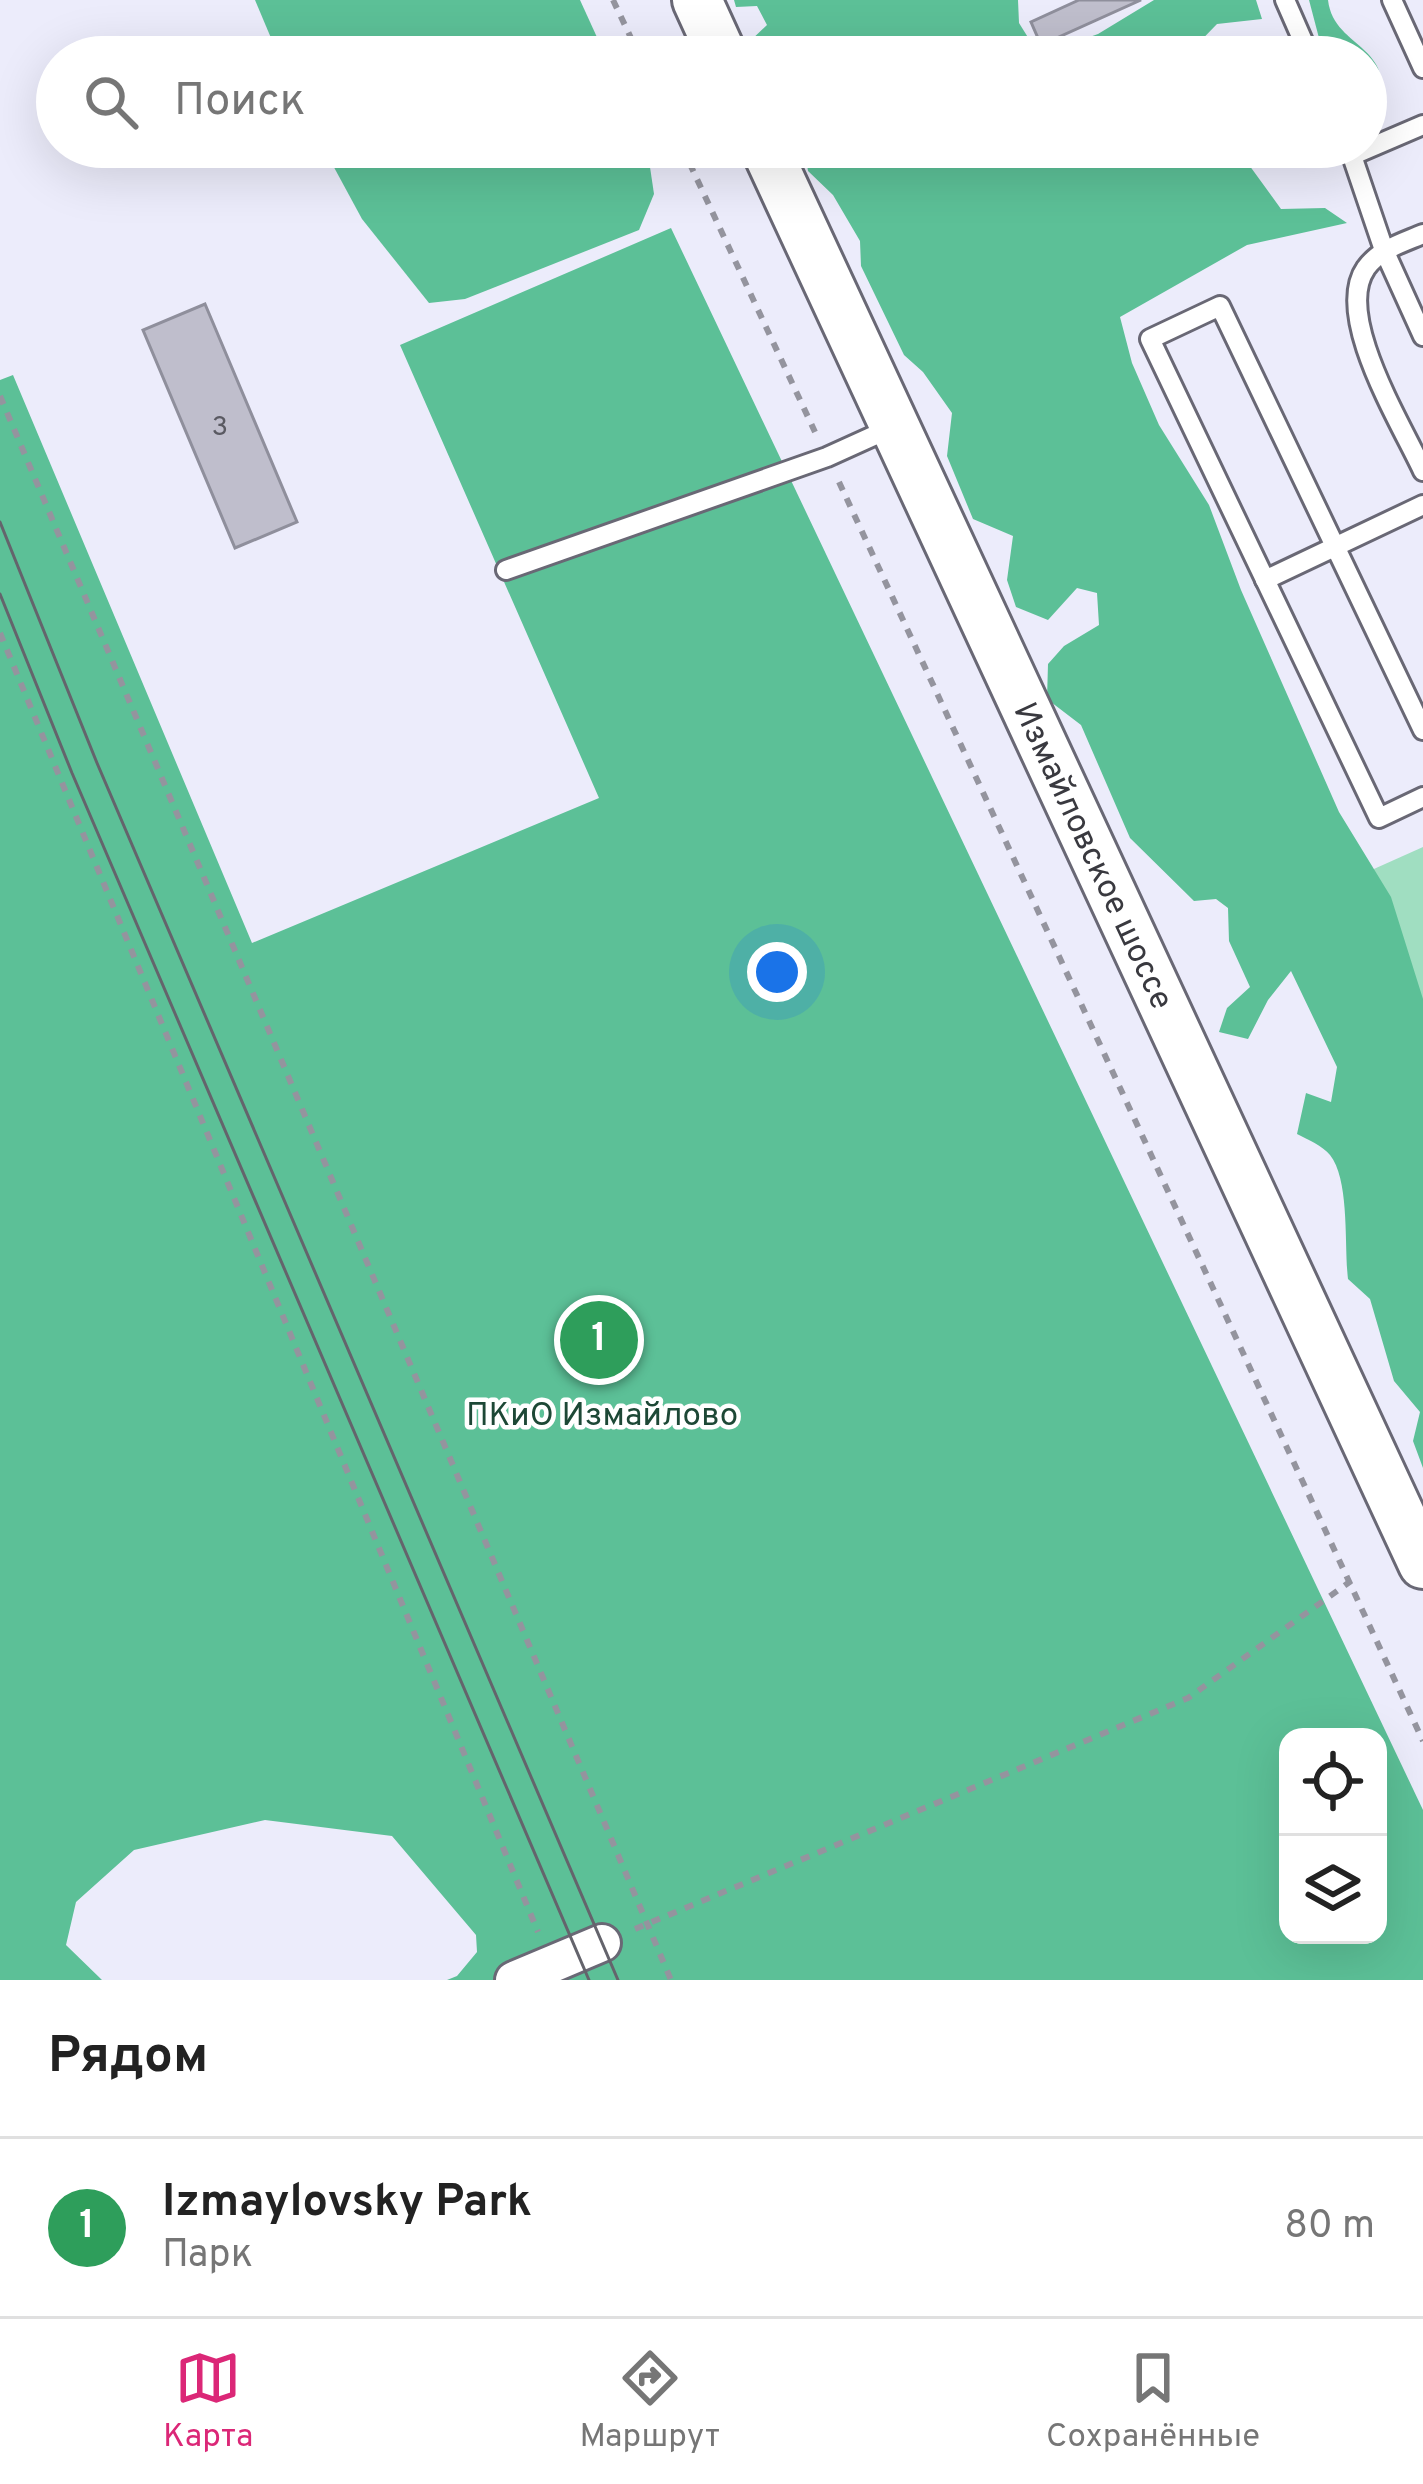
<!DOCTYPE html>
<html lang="ru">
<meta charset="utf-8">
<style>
:root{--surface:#fff;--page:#f6f6f6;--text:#222;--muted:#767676;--line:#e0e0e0;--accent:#db2777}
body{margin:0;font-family:Overpass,sans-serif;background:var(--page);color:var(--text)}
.controls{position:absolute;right:36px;bottom:36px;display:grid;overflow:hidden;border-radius:24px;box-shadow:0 12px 48px #0002}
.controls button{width:108px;height:108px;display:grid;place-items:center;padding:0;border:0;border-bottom:3px solid var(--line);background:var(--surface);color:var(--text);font:60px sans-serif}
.you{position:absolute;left:777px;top:972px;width:42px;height:42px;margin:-30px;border:9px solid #fff;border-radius:50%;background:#1a73e8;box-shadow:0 0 0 18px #1a73e833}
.badge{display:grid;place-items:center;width:78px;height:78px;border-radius:50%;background:var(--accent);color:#fff;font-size:39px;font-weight:700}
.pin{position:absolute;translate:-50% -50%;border:6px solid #fff;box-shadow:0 3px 12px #0006}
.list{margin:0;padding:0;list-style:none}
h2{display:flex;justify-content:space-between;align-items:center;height:156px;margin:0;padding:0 48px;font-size:51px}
h2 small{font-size:39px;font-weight:400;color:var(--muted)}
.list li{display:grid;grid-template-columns:78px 1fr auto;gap:36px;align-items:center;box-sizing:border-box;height:180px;padding:0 48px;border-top:3px solid var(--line)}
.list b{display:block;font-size:45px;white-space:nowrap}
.list p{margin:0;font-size:39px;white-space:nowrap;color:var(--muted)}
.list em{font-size:39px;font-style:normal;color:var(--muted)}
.icon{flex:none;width:66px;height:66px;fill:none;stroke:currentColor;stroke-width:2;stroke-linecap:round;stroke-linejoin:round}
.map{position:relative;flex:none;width:1423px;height:1980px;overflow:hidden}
.search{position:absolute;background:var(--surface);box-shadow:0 12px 48px #0002;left:36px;right:36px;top:36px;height:132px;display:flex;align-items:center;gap:30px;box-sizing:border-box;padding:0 42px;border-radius:66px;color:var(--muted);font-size:45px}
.sheet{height:336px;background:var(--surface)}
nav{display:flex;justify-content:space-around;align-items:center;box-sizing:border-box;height:168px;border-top:3px solid var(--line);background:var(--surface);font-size:33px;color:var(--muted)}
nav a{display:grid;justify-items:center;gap:6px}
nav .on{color:var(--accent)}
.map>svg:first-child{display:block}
.green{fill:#a0dec1}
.forest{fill:#5cc097;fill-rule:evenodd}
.building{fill:#bfbecc;stroke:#8f8f9c;stroke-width:3}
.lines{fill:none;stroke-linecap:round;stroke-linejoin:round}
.service-casing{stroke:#696875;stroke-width:24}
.minor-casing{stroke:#696875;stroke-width:42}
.secondary-casing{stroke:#696875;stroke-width:54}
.path{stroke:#94949e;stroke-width:6;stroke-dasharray:9 9;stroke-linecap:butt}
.service{stroke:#fff;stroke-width:18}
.minor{stroke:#fff;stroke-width:36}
.secondary{stroke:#fff;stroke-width:48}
.tram{stroke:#64646c;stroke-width:3}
.labels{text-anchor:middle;stroke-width:9;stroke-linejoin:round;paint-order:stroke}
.number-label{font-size:27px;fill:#5a5a62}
.street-label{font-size:33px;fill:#39393f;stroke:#fff}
.park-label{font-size:33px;fill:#1d4836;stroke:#fff}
</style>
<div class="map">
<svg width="1423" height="1980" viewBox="0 0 1423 1980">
<rect width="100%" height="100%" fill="#ececfb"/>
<!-- green -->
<polygon class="green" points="1423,847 1423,1025 1356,877"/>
<!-- forest -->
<g class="forest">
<polygon points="255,0 580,0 606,57 279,57"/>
<polygon points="734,0 1018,0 1019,23 1039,55 1098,34 1154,0 1256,0 1262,19 1217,24 1186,56 1153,40 1140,57 759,57 747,44 767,25 757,6 736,7"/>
<path d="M 1309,0 L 1328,0 C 1334,52 1405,43 1374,120 L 1366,114 L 1366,57 L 1324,57 Z"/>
<polygon points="323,147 647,147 654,194 639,230 465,299 429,303 362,219"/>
<path d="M 804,147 L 1236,147 L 1281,209 L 1325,208 L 1347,223 L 1247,245 L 1120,317 L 1132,363 L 1159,425 L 1209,505 L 1241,590 L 1339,812 L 1391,897 L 1423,999 L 1423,1468 L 1413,1441 L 1420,1412 L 1394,1381 L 1370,1299 L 1348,1279 C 1344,1245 1350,1180 1330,1155 C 1323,1146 1307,1139 1297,1134 L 1306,1093 L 1331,1102 L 1337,1067 L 1291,971 L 1268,1000 L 1248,1039 L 1219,1032 L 1227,1008 L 1250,987 L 1229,941 L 1228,908 L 1216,899 L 1194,901 L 1130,838 L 1081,725 L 1047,699 L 1048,664 L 1064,646 L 1099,625 L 1097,593 L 1077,588 L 1048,620 L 1016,607 L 1007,580 L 1013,536 L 973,519 L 947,456 L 952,413 L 923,372 L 904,355 L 861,266 L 860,241 L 833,195 L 808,171 Z"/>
<path d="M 671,228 L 1423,1810 L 1423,1980 L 447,1980 L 457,1976 L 477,1952 L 476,1935 L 392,1836 L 265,1820 L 134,1850 L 76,1902 L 66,1945 L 102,1980 L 0,1980 L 0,380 L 13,375 L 252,943 L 599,798 L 400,345 ZM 1288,1737 L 1378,1737 L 1378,1935 L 1288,1935 Z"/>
</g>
<!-- building -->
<g class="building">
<polygon points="1079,0 1141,0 1041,45 1031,22"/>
<polygon points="205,304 297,522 235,548 143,330"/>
</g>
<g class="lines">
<defs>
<g id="service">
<polyline points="1285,0 1310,57"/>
<polyline points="1392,0 1423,68"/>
<polyline points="1349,147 1384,250 1423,336"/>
<polyline points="1353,155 1423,125"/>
<path d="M 1423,234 C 1402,243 1380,249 1366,268 C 1333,315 1401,423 1423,471"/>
<polyline points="506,570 827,457 891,428"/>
<polyline points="1265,580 1423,505"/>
<polyline points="1423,730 1220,306 1150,339 1379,818 1423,797"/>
</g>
<polyline id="minor" points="514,1980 602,1943"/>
<g id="secondary">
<polyline points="697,0 723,57"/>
<polyline points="765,147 1423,1564"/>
</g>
</defs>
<!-- service casing -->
<use href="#service" class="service-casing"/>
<!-- minor casing -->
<use href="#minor" class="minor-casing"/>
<!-- secondary casing -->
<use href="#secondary" class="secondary-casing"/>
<!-- path -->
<g class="path">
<polyline points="613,0 640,57"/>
<polyline points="682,147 815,432"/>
<polyline points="0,396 671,1980"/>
<polyline points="839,482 1423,1741"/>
<polyline points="0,633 538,1932"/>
<polyline points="635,1929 1188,1698 1351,1581"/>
</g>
<!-- service -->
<use href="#service" class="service"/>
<!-- minor -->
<use href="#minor" class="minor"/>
<!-- secondary -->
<use href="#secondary" class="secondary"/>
<!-- tram -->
<g class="tram">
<polyline points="0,522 97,763 618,1980"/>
<polyline points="0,594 72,773 589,1980"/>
</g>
</g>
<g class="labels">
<!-- number labels -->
<g class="number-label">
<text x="220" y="435">3</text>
</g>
<!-- street labels -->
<g class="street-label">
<text transform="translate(1095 855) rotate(65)" y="12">Измайловское шоссе</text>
</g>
<!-- park labels -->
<g class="park-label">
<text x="602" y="1425">ПКиО Измайлово</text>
</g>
</g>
</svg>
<div class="controls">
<button><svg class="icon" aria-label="locate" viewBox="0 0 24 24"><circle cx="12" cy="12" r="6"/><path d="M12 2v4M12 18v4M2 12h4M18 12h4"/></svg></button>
<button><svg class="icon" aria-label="layers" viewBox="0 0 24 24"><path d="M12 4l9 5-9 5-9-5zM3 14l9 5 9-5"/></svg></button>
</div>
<div class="you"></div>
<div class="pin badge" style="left:599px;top:1340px;background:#2e9e5b">1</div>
<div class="search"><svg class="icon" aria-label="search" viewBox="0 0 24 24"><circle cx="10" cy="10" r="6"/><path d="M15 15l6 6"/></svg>Поиск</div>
</div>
<section class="sheet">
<h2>Рядом<small></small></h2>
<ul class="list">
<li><span class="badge" style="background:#2e9e5b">1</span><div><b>Izmaylovsky Park</b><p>Парк</p></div><em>80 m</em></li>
</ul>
</section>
<nav>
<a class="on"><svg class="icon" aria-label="map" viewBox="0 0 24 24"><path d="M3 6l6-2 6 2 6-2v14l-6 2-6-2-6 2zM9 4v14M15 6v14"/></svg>Карта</a>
<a><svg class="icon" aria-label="directions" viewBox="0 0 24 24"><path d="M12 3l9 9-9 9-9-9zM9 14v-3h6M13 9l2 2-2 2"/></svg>Маршрут</a>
<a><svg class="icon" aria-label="saved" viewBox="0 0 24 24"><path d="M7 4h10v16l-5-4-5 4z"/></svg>Сохранённые</a>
</nav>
